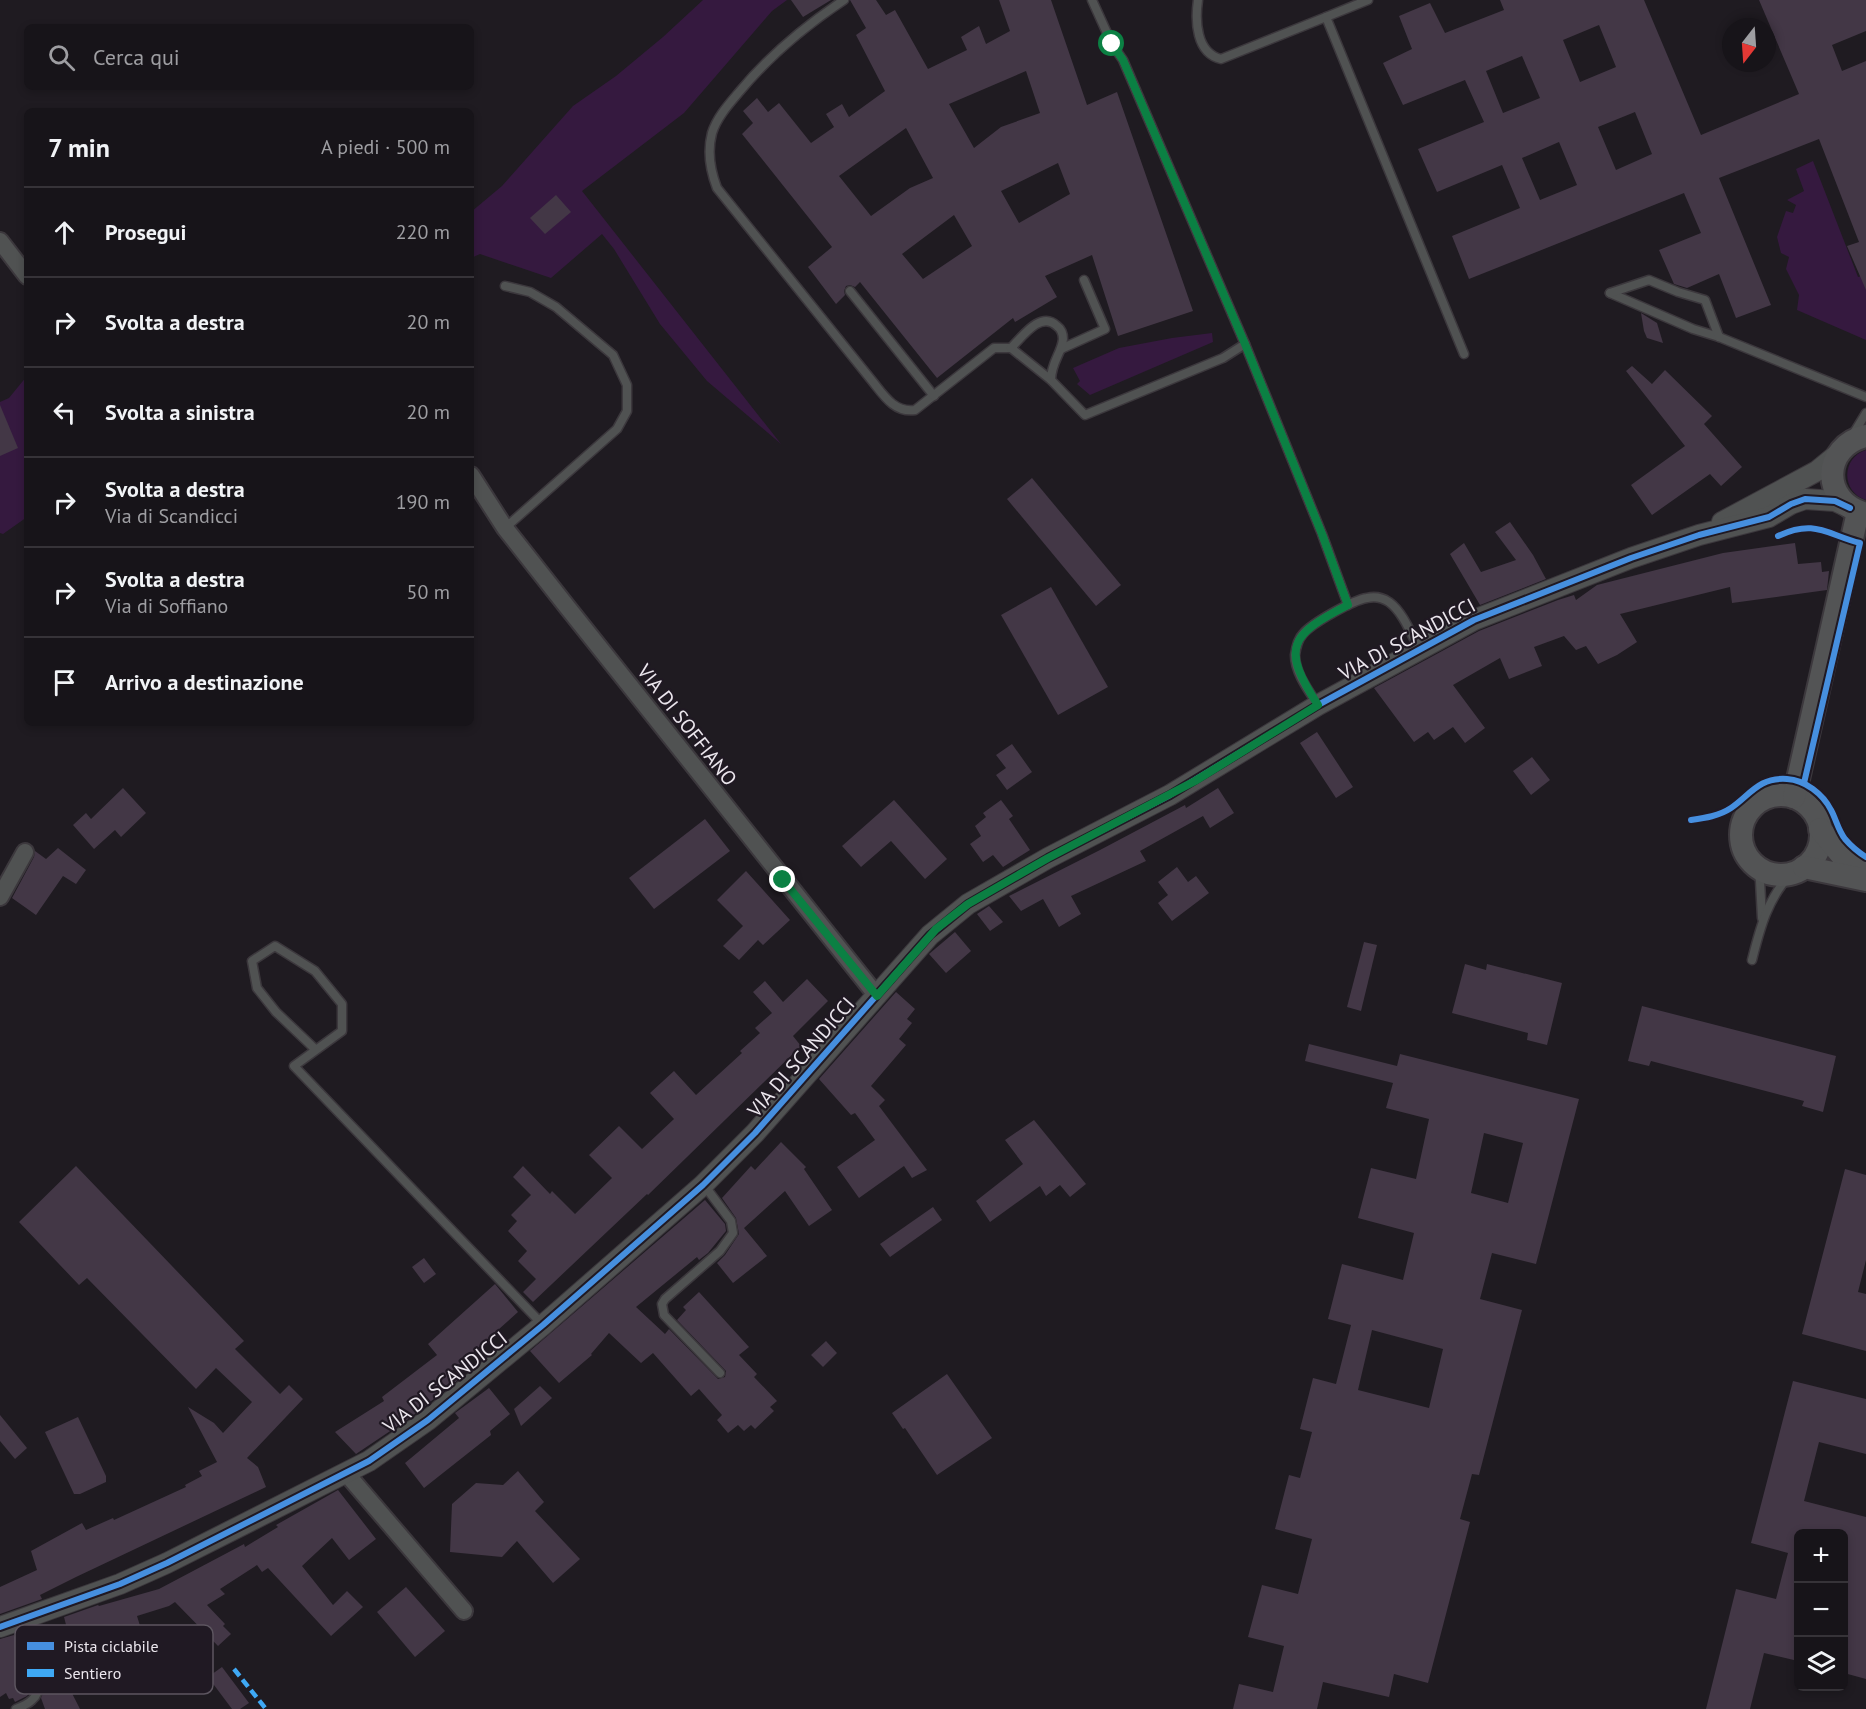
<!DOCTYPE html>
<html lang="it">
<meta charset="utf-8">
<style>
:root{--surface:#171419;--page:#242126;--text:#f1f3f6;--muted:#9e9ea2;--line:#363338}
body{margin:0;font-family:"PT Sans",sans-serif;background:var(--page);color:var(--text)}
.controls{position:absolute;right:18px;bottom:18px;display:grid;overflow:hidden;border-radius:9px;box-shadow:0 3px 9px #0003}
.controls button{width:54px;height:54px;display:grid;place-items:center;padding:0;border:0;border-bottom:2px solid var(--line);background:var(--surface);color:var(--text);font:30px sans-serif}
.compass{position:absolute;left:1722px;top:18px;width:54px;height:54px;border-radius:50%;background:var(--surface);box-shadow:0 3px 9px #0003;rotate:197deg}
.stop{position:absolute;width:18px;height:18px;margin:-14px;border:4px solid #0b8043;border-radius:50%;background:#fff}
.stop.end{background:#0b8043;border-color:#fff;box-shadow:0 2px 6px #0008}
.list{margin:0;padding:0;list-style:none}
h2{display:flex;justify-content:space-between;align-items:center;height:78px;margin:0;padding:0 24px;font-size:26px}
h2 small{font-size:20px;font-weight:400;color:var(--muted)}
.list li{display:grid;grid-template-columns:39px 1fr auto;gap:18px;align-items:center;box-sizing:border-box;height:90px;padding:0 24px;border-top:2px solid var(--line)}
.list b{display:block;font-size:22px;white-space:nowrap}
.list p{margin:0;font-size:20px;white-space:nowrap;color:var(--muted)}
.list em{font-size:20px;font-style:normal;color:var(--muted)}
.icon{flex:none;width:33px;height:33px;fill:none;stroke:currentColor;stroke-width:2;stroke-linecap:round;stroke-linejoin:round}
.map{position:relative;flex:none;width:1866px;height:1709px;overflow:hidden}
.search{position:absolute;background:var(--surface);box-shadow:0 3px 9px #0003;left:24px;top:24px;width:450px;height:66px;display:flex;align-items:center;gap:15px;box-sizing:border-box;padding:0 21px;border-radius:9px;color:var(--muted);font-size:22px}
.panel{position:absolute;background:var(--surface);box-shadow:0 3px 9px #0003;left:24px;top:108px;width:450px;height:618px;border-radius:9px}
.map>svg:first-child{display:block}
.green{fill:#35193f}
.building{fill:#433746;fill-rule:evenodd}
.lines{fill:none;stroke-linecap:round;stroke-linejoin:round}
.service-casing{stroke:#3c383d;stroke-width:11}
.minor-casing{stroke:#3c383d;stroke-width:20}
.tertiary-casing{stroke:#3c383d;stroke-width:22}
.secondary-casing{stroke:#3c383d;stroke-width:26}
.service{stroke:#505252;stroke-width:8}
.minor{stroke:#505252;stroke-width:16}
.tertiary{stroke:#505252;stroke-width:20}
.secondary{stroke:#535455;stroke-width:22}
.quiet{stroke:#3fa9f5;stroke-width:4.5;stroke-dasharray:9 4.5;stroke-linecap:butt}
.cycleway-casing{stroke:#201923;stroke-width:10}
.cycleway{stroke:#468fdf;stroke-width:6}
.route{stroke:#0b8043;stroke-width:8}
.labels{text-anchor:middle;stroke-width:4.5;stroke-linejoin:round;paint-order:stroke}
.street-label{font-size:20px;fill:#ebe6ed;stroke:#201923}
.key{fill:#201923;stroke:#5d5660;stroke-width:1.5}
.key-label{font-size:16px;fill:#ebe6ed}
</style>
<div class="map">
<svg width="1866" height="1709" viewBox="0 0 1866 1709">
<rect width="100%" height="100%" fill="#1f1b21"/>
<!-- green -->
<g class="green">
<polygon points="703,0 787,0 772,11 684,113 582,191 781,444 707,381 660,324 614,249 602,234 551,278 480,254 471,258 471,212 502,186 573,106 616,76 663,37"/>
<polygon points="1813,161 1858,277 1866,275 1866,340 1797,310 1799,295 1786,269 1789,257 1781,253 1777,237 1786,211 1793,213 1796,205 1787,200 1804,191 1796,169"/>
<polygon points="1212,333 1213,342 1090,395 1077,384 1080,381 1073,368 1119,348 1172,338"/>
<polygon points="27,376 27,517 3,534 0,533 0,402 9,398"/>
<path d="M 1866,450 L 1866,500 C 1841,492 1841,458 1866,450 Z"/>
</g>
<!-- building -->
<g class="building">
<polygon points="791,0 831,0 803,17"/>
<path d="M 850,0 L 876,0 L 886,15 L 895,10 L 928,69 L 967,50 L 961,37 L 979,26 L 986,44 L 1010,31 L 999,0 L 1051,0 L 1087,105 L 1117,92 L 1193,311 L 1118,336 L 1092,255 L 1045,276 L 1057,297 L 1015,322 L 1013,318 L 937,378 L 860,282 L 855,287 L 850,285 L 846,286 L 844,291 L 845,295 L 836,304 L 808,267 L 832,247 L 742,134 L 753,123 L 743,111 L 757,98 L 768,112 L 779,103 L 811,143 L 834,127 L 826,114 L 842,104 L 849,117 L 885,91 L 856,35 L 866,28 ZM 1026,71 L 1040,113 L 1001,127 L 974,148 L 949,104 ZM 906,128 L 933,178 L 910,188 L 871,216 L 839,176 ZM 1058,163 L 1070,194 L 1019,223 L 1001,191 ZM 954,215 L 972,246 L 923,279 L 902,254 Z"/>
<path d="M 1500,0 L 1644,0 L 1701,135 L 1799,94 L 1759,0 L 1866,0 L 1866,31 L 1832,45 L 1842,71 L 1866,61 L 1866,290 L 1847,246 L 1859,242 L 1819,139 L 1719,178 L 1771,305 L 1736,318 L 1719,274 L 1687,288 L 1674,284 L 1659,250 L 1701,233 L 1684,193 L 1469,279 L 1452,236 L 1520,208 L 1502,165 L 1437,192 L 1418,149 L 1484,122 L 1465,80 L 1403,105 L 1383,63 L 1412,49 L 1399,16 L 1430,3 L 1445,33 L 1504,10 ZM 1599,25 L 1616,67 L 1580,82 L 1563,40 ZM 1522,56 L 1540,98 L 1503,113 L 1486,71 ZM 1635,112 L 1652,154 L 1616,170 L 1598,127 ZM 1559,142 L 1577,185 L 1540,200 L 1522,158 Z"/>
<polygon points="556,195 571,212 545,234 530,218"/>
<polygon points="1641,313 1657,323 1663,343 1647,338 1644,331"/>
<polygon points="1632,366 1652,384 1665,370 1712,416 1704,424 1742,467 1721,486 1710,474 1652,515 1631,485 1685,446 1626,371"/>
<polygon points="0,405 18,448 0,456"/>
<polygon points="1032,478 1121,585 1096,606 1007,499"/>
<polygon points="1510,522 1533,555 1546,579 1480,605 1450,554 1464,543 1481,572 1516,560 1495,532"/>
<polygon points="1795,543 1798,564 1821,562 1822,572 1829,571 1827,590 1732,603 1730,587 1620,614 1637,642 1617,655 1598,664 1586,646 1576,650 1564,636 1534,647 1542,666 1509,679 1500,658 1453,685 1485,728 1465,743 1453,727 1434,740 1428,732 1414,742 1374,688 1479,631 1558,600 1574,595 1576,600 1597,585 1723,553"/>
<polygon points="1051,587 1108,687 1058,715 1001,615"/>
<polygon points="1317,732 1353,787 1336,798 1300,743"/>
<polygon points="1012,744 1032,772 1007,790 996,775 1006,768 996,755"/>
<polygon points="1532,757 1550,780 1531,795 1513,771"/>
<polygon points="123,788 146,813 121,837 115,830 94,849 73,825 86,813 91,819"/>
<polygon points="1218,788 1234,813 1210,828 1203,816 1140,851 1146,861 1071,896 1081,914 1059,927 1043,899 1021,911 1009,896 1100,850 1185,805 1186,808"/>
<polygon points="894,800 947,859 925,879 891,841 861,867 842,846"/>
<polygon points="1001,800 1013,816 1009,819 1030,850 1003,867 993,855 983,862 970,844 981,836 975,826 986,817 983,813"/>
<polygon points="705,819 730,851 654,909 629,878"/>
<polygon points="58,848 86,870 76,884 63,876 36,915 12,898 34,857 35,851 46,859"/>
<polygon points="1177,867 1188,882 1196,876 1209,893 1172,921 1158,903 1168,895 1158,882"/>
<polygon points="746,871 790,920 763,945 758,940 739,960 723,946 743,926 717,900"/>
<polygon points="989,906 1003,922 990,931 977,914"/>
<polygon points="955,932 971,951 946,973 929,954"/>
<polygon points="1364,942 1377,945 1361,1011 1347,1007"/>
<polygon points="1465,964 1486,970 1487,964 1562,983 1547,1045 1527,1040 1528,1033 1452,1013"/>
<polygon points="807,979 828,1001 793,1036 801,1046 648,1195 647,1194 533,1302 523,1292 536,1279 518,1261 527,1251 508,1231 517,1221 511,1215 531,1195 513,1177 523,1166 550,1194 552,1191 575,1214 612,1178 589,1155 619,1126 642,1149 674,1119 650,1093 674,1071 696,1095 742,1053 740,1051 760,1033 755,1028 772,1013 753,992 765,981 783,1002"/>
<polygon points="896,992 915,1009 907,1019 912,1023 899,1039 906,1045 871,1086 885,1100 879,1106 927,1170 912,1178 904,1166 859,1198 837,1167 875,1140 855,1113 851,1115 819,1079"/>
<polygon points="1642,1006 1836,1056 1823,1112 1802,1106 1804,1101 1651,1061 1649,1066 1628,1061"/>
<path d="M 1309,1044 L 1397,1066 L 1400,1054 L 1579,1099 L 1536,1264 L 1492,1253 L 1480,1299 L 1522,1310 L 1479,1475 L 1472,1474 L 1460,1519 L 1470,1522 L 1428,1683 L 1394,1674 L 1389,1697 L 1323,1682 L 1317,1709 L 1233,1709 L 1239,1684 L 1273,1692 L 1284,1646 L 1248,1637 L 1262,1585 L 1298,1594 L 1312,1539 L 1275,1529 L 1289,1475 L 1300,1478 L 1312,1432 L 1300,1429 L 1313,1378 L 1336,1384 L 1351,1325 L 1328,1319 L 1342,1264 L 1403,1280 L 1414,1233 L 1358,1218 L 1371,1168 L 1416,1179 L 1429,1119 L 1386,1108 L 1393,1083 L 1305,1061 ZM 1484,1133 L 1523,1143 L 1508,1203 L 1471,1193 ZM 1372,1330 L 1443,1349 L 1429,1408 L 1358,1390 Z"/>
<polygon points="1034,1120 1086,1184 1070,1197 1060,1185 1046,1196 1040,1186 990,1222 976,1201 1023,1164 1005,1140"/>
<polygon points="781,1142 806,1167 804,1169 832,1210 809,1226 785,1191 744,1228 767,1256 733,1283 717,1263 725,1255 739,1234 736,1218 722,1198 751,1166 755,1170"/>
<polygon points="76,1166 244,1341 235,1349 280,1394 289,1385 303,1399 247,1458 258,1467 266,1487 76,1577 40,1595 42,1599 0,1614 0,1587 37,1570 31,1551 82,1523 86,1530 113,1518 114,1520 186,1487 185,1485 202,1476 199,1471 217,1462 188,1407 214,1423 223,1433 252,1402 216,1368 196,1389 87,1278 79,1285 19,1222"/>
<polygon points="1845,1169 1866,1175 1866,1260 1858,1292 1866,1294 1866,1351 1802,1334"/>
<polygon points="705,1200 725,1224 726,1231 708,1253 699,1260 697,1257 636,1307 665,1334 669,1329 718,1379 725,1377 726,1371 677,1320 686,1310 683,1307 699,1292 749,1347 739,1355 757,1374 754,1377 777,1401 770,1407 774,1411 755,1429 751,1425 744,1431 738,1425 728,1433 717,1420 722,1415 699,1389 691,1396 653,1353 641,1363 609,1333 591,1354 592,1355 559,1383 530,1351"/>
<polygon points="933,1207 942,1220 890,1257 880,1244"/>
<polygon points="424,1258 436,1274 424,1283 412,1267"/>
<polygon points="495,1284 518,1312 451,1372 458,1380 411,1417 356,1454 335,1432 384,1401 382,1397 437,1355 428,1344"/>
<polygon points="826,1341 837,1353 823,1367 811,1355"/>
<polygon points="947,1374 992,1438 937,1475 905,1428 903,1429 892,1413"/>
<polygon points="1793,1381 1866,1399 1866,1454 1819,1442 1804,1501 1866,1517 1866,1679 1844,1673 1844,1533 1798,1533 1798,1661 1764,1653 1750,1709 1706,1709 1736,1589 1776,1599 1788,1553 1751,1543"/>
<polygon points="540,1386 552,1398 521,1426 514,1409"/>
<polygon points="489,1388 510,1414 490,1431 491,1435 424,1488 405,1463 459,1418 455,1413"/>
<polygon points="0,1415 27,1448 15,1459 0,1441"/>
<polygon points="78,1417 106,1476 106,1482 80,1494 74,1494 45,1432"/>
<polygon points="518,1471 544,1502 535,1511 580,1559 553,1583 517,1541 502,1557 450,1552 452,1504 476,1483 503,1485"/>
<polygon points="338,1490 376,1539 349,1560 332,1538 302,1566 333,1605 347,1591 363,1607 331,1636 268,1568 262,1572 257,1565 220,1589 225,1594 207,1605 225,1624 223,1626 231,1634 218,1646 175,1602 169,1606 137,1616 141,1629 72,1648 64,1617 98,1605 99,1606 159,1589 244,1544 245,1547 278,1527 276,1525"/>
<polygon points="406,1587 445,1631 415,1657 377,1612"/>
<polygon points="14,1635 26,1662 31,1659 33,1673 31,1690 27,1696 15,1702 13,1698 9,1699 6,1693 0,1697 0,1639"/>
<polygon points="52,1654 80,1709 45,1709 41,1698 46,1684 44,1657"/>
<polygon points="222,1667 249,1703 240,1709 232,1709 208,1677"/>
</g>
<g class="lines">
<defs>
<g id="service">
<path d="M 844,0 C 805,26 770,55 740,91 C 729,104 717,117 712,133 C 707,152 710,170 717,188 L 873,382 C 884,396 895,413 915,410 L 994,348 L 1011,348"/>
<polyline points="1092,0 1112,44 1123,60 1245,344 1322,534 1348,605"/>
<path d="M 1198,0 C 1195,21 1196,53 1221,59 L 1326,17"/>
<polyline points="1368,0 1326,17 1464,354"/>
<polyline points="505,286 530,292 556,307 613,355 627,385 627,411 617,429 505,528"/>
<polyline points="850,291 934,396"/>
<polyline points="1610,293 1693,329 1719,337 1866,397"/>
<polyline points="1610,293 1649,280 1678,292 1705,300 1719,337"/>
<polyline points="1061,349 1105,329 1084,280"/>
<path d="M 1051,380 C 1051,362 1062,353 1063,339 C 1063,334 1061,329 1057,326 C 1041,310 1022,337 1011,348 L 1051,380 L 1085,415 L 1223,358 L 1245,344"/>
<polyline points="1852,436 1866,413"/>
<path d="M 1318,705 C 1309,691 1295,673 1295,655 C 1296,648 1298,639 1303,634 C 1312,623 1353,600 1367,598 C 1375,596 1383,598 1389,602 C 1403,612 1411,634 1419,649"/>
<polyline points="1757,867 1760,881 1762,918"/>
<path d="M 1752,960 C 1760,928 1768,897 1792,873"/>
<polyline points="316,1050 276,1012 257,988 252,961 275,946 315,971 342,1004 342,1031 294,1066 543,1325"/>
<polyline points="704,1185 731,1221 733,1233 720,1251 665,1299 662,1304 664,1315 720,1373"/>
<path d="M 16,1709 C 21,1707 28,1704 32,1700 C 50,1685 32,1637 27,1619"/>
</g>
<g id="minor">
<polyline points="0,241 27,276"/>
<polyline points="471,475 505,528 568,608 877,996"/>
<polyline points="0,897 25,852"/>
<polyline points="346,1473 464,1611"/>
</g>
<g id="tertiary">
<polyline points="1722,522 1817,471 1839,453"/>
<polyline points="0,1627 120,1584 167,1563 369,1461 428,1420 543,1325 703,1185 755,1133 930,935 968,904 1048,858 1170,795 1318,705 1474,620 1631,558 1699,535 1769,517 1791,504 1805,499 1835,501 1850,508"/>
</g>
<g id="secondary">
<path d="M 1866,436 C 1822,446 1820,502 1866,514"/>
<circle cx="1781" cy="835" r="40"/>
<polyline points="1794,797 1858,512"/>
<polyline points="1820,829 1844,858 1866,875"/>
<polyline points="1804,867 1866,880"/>
</g>
</defs>
<!-- service casing -->
<use href="#service" class="service-casing"/>
<!-- minor casing -->
<use href="#minor" class="minor-casing"/>
<!-- tertiary casing -->
<use href="#tertiary" class="tertiary-casing"/>
<!-- secondary casing -->
<use href="#secondary" class="secondary-casing"/>
<!-- service -->
<use href="#service" class="service"/>
<!-- minor -->
<use href="#minor" class="minor"/>
<!-- tertiary -->
<use href="#tertiary" class="tertiary"/>
<!-- secondary -->
<use href="#secondary" class="secondary"/>
<!-- quiet -->
<polyline class="quiet" points="234,1669 266,1709"/>
<defs>
<g id="cycleway">
<path d="M 1778,536 C 1815,519 1826,534 1860,543 L 1804,783"/>
<path d="M 1691,820 C 1705,818 1719,816 1731,808 C 1750,795 1759,777 1787,779 C 1805,780 1823,794 1831,810 C 1836,819 1838,830 1845,839 C 1851,846 1858,852 1866,857"/>
<polyline points="0,1627 120,1584 167,1563 369,1461 428,1420 543,1325 703,1185 755,1133 930,935 968,904 1048,858 1170,795 1318,705 1474,620 1631,558 1699,535 1769,517 1791,504 1805,499 1835,501 1850,508"/>
</g>
</defs>
<!-- cycleway casing -->
<use href="#cycleway" class="cycleway-casing"/>
<!-- cycleway -->
<use href="#cycleway" class="cycleway"/>
</g>
<g class="lines">
<!-- route -->
<path class="route" d="M 783,880 L 877,996 L 936,929 L 968,904 L 1048,858 L 1195,781 L 1318,705 C 1281,648 1289,635 1348,605 L 1322,534 L 1245,344 L 1123,60 L 1112,44"/>
</g>
<g class="labels">
<!-- street labels -->
<g class="street-label">
<text transform="translate(1407 639) rotate(-28)" y="7">VIA DI SCANDICCI</text>
<text transform="translate(687 725) rotate(52)" y="7">VIA DI SOFFIANO</text>
<text transform="translate(801 1057) rotate(-49)" y="7">VIA DI SCANDICCI</text>
<text transform="translate(445 1382) rotate(-38)" y="7">VIA DI SCANDICCI</text>
</g>
</g>
<!-- legend -->
<rect x="15" y="1625" width="198" height="69" rx="9" class="key"/>
<rect x="27" y="1642" width="27" height="8" fill="#468fdf"/>
<rect x="27" y="1669" width="27" height="8" fill="#3fa9f5"/>
<g class="key-label">
<text x="64" y="1652">Pista ciclabile</text>
<text x="64" y="1679">Sentiero</text>
</g>
</svg>
<div class="controls">
<button>+</button>
<button>−</button>
<button><svg class="icon" aria-label="layers" viewBox="0 0 24 24"><path d="M12 4l9 5-9 5-9-5zM3 14l9 5 9-5"/></svg></button>
</div>
<svg class="compass" viewBox="-18 -18 36 36"><path d="M0-13l5 13h-10z" fill="#e53935"/><path d="M0 13l5-13h-10z" fill="#9e9ea2"/></svg>
<div class="stop" style="left:1112px;top:44px"></div>
<div class="stop end" style="left:783px;top:880px"></div>
<div class="search"><svg class="icon" aria-label="search" viewBox="0 0 24 24"><circle cx="10" cy="10" r="6"/><path d="M15 15l6 6"/></svg>Cerca qui</div>
<section class="panel">
<h2>7 min<small>A piedi · 500 m</small></h2>
<ul class="list">
<li><svg class="icon" aria-label="ahead" viewBox="0 0 24 24"><path d="M12 20V5M6 11l6-6 6 6"/></svg><div><b>Prosegui</b></div><em>220 m</em></li>
<li><svg class="icon" aria-label="right" viewBox="0 0 24 24"><path d="M7 20v-9h11M14 6l5 5-5 5"/></svg><div><b>Svolta a destra</b></div><em>20 m</em></li>
<li><svg class="icon" aria-label="left" viewBox="0 0 24 24"><path d="M17 20v-9H6M10 6l-5 5 5 5"/></svg><div><b>Svolta a sinistra</b></div><em>20 m</em></li>
<li><svg class="icon" aria-label="right" viewBox="0 0 24 24"><path d="M7 20v-9h11M14 6l5 5-5 5"/></svg><div><b>Svolta a destra</b><p>Via di Scandicci</p></div><em>190 m</em></li>
<li><svg class="icon" aria-label="right" viewBox="0 0 24 24"><path d="M7 20v-9h11M14 6l5 5-5 5"/></svg><div><b>Svolta a destra</b><p>Via di Soffiano</p></div><em>50 m</em></li>
<li><svg class="icon" aria-label="arrive" viewBox="0 0 24 24"><path d="M6 21V4h12l-3 4 3 4H6"/></svg><div><b>Arrivo a destinazione</b></div></li>
</ul>
</section>
</div>
